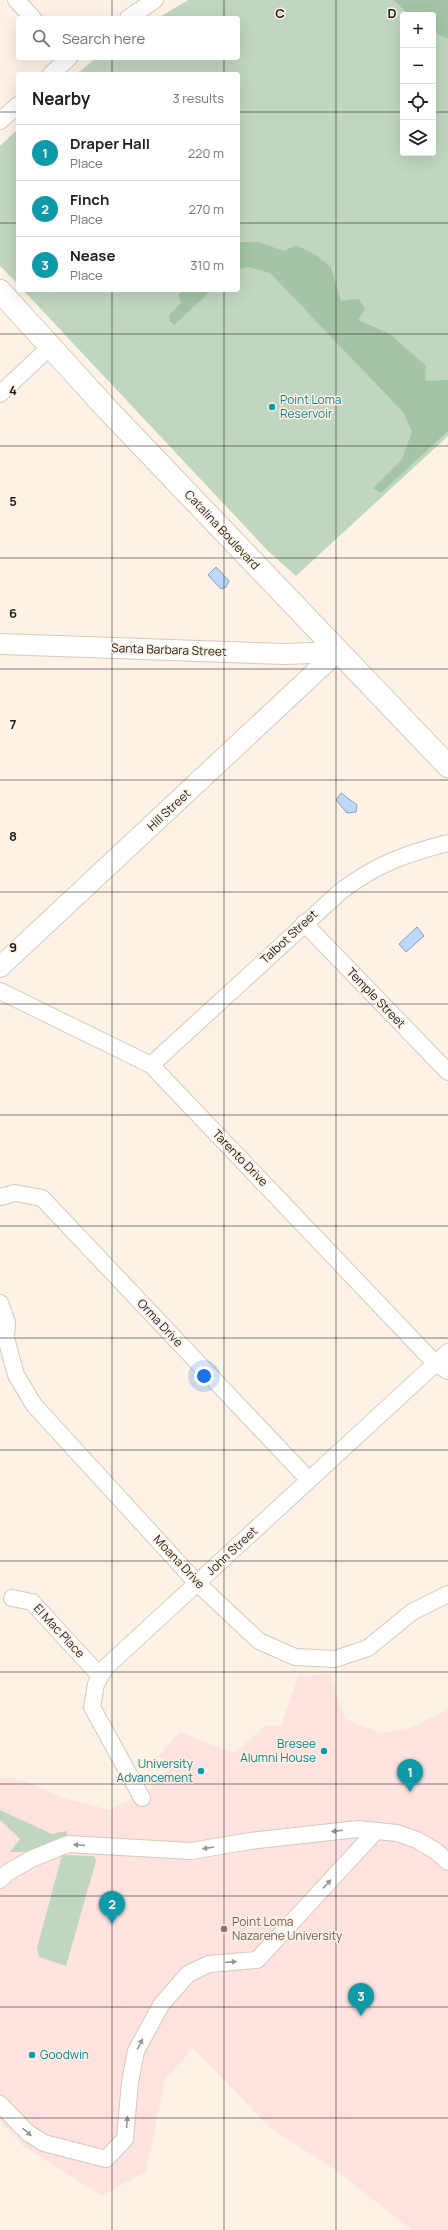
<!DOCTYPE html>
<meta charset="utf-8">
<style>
:root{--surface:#fff;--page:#f2f2f2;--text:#202124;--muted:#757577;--line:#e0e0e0;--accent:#2563eb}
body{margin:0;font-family:Manrope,sans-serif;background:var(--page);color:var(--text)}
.controls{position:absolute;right:12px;top:12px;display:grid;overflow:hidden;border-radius:4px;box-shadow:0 4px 16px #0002}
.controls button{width:36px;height:36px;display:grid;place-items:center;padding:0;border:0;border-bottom:1px solid var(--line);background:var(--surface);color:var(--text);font:20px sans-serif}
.you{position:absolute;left:204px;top:1376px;width:14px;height:14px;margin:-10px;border:3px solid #fff;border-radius:50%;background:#1a73e8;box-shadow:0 0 0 6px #1a73e833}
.badge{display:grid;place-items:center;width:26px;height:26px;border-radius:50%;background:var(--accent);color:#fff;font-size:13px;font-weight:700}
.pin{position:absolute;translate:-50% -33px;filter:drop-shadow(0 1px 2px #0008)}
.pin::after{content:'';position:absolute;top:21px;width:14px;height:12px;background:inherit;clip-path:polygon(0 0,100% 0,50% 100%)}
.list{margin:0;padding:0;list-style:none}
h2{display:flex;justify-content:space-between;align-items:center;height:52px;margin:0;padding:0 16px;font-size:17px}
h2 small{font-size:13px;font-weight:400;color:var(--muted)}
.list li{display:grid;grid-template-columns:26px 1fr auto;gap:12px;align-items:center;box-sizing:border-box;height:56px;padding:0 16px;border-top:1px solid var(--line)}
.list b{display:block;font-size:15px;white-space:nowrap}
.list p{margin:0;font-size:13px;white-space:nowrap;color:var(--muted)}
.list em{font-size:13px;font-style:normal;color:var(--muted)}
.icon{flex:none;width:22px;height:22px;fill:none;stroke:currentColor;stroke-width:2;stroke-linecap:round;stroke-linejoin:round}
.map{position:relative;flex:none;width:448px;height:2230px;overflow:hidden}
.search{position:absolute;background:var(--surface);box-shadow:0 4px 16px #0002;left:16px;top:16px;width:224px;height:44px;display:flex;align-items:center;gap:10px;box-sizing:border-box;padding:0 14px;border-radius:4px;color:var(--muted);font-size:15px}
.panel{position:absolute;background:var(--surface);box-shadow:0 4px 16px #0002;left:16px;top:72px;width:224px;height:220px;border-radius:4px}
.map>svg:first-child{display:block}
.education{fill:#fee3e1}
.green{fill:#c1d6c1;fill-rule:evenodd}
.forest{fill:#a5c4a6}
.water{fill:#bed8fb;stroke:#8e9fb6}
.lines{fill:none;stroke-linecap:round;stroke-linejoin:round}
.minor-casing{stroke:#d6c9ba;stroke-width:18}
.tertiary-casing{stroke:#d6c9ba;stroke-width:22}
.secondary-casing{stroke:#d6c9ba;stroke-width:24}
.minor{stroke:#fff;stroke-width:16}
.tertiary{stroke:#fff;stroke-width:20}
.secondary{stroke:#fff;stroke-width:22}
.oneway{fill:#9a9896}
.grid{fill:none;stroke:#1f1a15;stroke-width:1;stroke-opacity:0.55}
.culture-dot{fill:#0f9aa8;stroke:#fdf2e6;stroke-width:1.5}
.education-dot{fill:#8d6e63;stroke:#fdf2e6;stroke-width:1.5}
.labels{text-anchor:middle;stroke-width:3;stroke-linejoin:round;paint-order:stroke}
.culture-label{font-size:12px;fill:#0d838f;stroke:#fdf2e6;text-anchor:start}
.street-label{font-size:12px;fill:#1f1a15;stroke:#fdf2e6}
.education-label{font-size:12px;fill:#785e54;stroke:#fdf2e6;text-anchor:start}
.grid-label{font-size:13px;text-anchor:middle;font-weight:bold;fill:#1f1a15;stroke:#fdf2e6;stroke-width:3;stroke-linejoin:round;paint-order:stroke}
</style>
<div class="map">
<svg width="448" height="2230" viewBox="0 0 448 2230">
<rect width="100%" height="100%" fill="#fdf2e6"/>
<!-- education -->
<polygon class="education" points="330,1674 345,1719 381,1733 413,1727 448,1709 448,2230 411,2230 337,2171 269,2127 193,2048 165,2079 146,2171 102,2196 22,2145 0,2121 0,1777 22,1780 64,1798 110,1810 149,1790 173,1765 158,1756 180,1732 234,1753 266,1725 281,1726 298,1676"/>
<!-- green -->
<g class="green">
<path d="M 188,0 L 448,0 L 448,436 L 296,576 L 268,551 L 23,290 L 238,290 L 238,74 L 77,74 L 96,58 L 238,58 L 238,18 L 158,18 ZM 403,15 L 433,15 L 433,153 L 403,153 Z"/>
<polygon points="18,129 18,284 0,266 0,146"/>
<polygon points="0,1810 52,1834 66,1831 69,1838 30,1852 10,1852 20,1839 0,1820"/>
<polygon points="62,1855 94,1856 96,1861 66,1966 39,1957 37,1948"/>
</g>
<!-- forest -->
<g class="forest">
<polygon points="394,0 448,0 448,39 433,32 433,15 409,15"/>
<polygon points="241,242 258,242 284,251 296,245 316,255 331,268 341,301 359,299 365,309 358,320 390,334 426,366 425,381 448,380 448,431 381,493 373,488 402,459 412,432 403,412 270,273 248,267 238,270 238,244"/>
<polygon points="183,290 212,290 174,325 170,321 169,315 181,303 178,295"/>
</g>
<!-- water -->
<g class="water">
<polygon points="216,567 229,581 226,587 221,589 208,575"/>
<polygon points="341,793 357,805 356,812 347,813 336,800"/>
<polygon points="417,927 424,936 406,952 399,944"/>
</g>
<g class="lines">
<defs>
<g id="minor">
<polyline points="16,0 33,18"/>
<polyline points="128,18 155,0"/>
<polyline points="51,74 69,58"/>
<polyline points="0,121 18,105"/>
<polyline points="0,394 50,347"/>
<polyline points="304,923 448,1072"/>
<polyline points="0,991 151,1065 435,1363 448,1371"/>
<path d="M 151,1065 L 341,891 C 377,864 405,854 448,843"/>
<polyline points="0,1197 15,1193 42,1198 308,1479"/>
<polyline points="0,1303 7,1322 6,1338 16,1375 34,1405 197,1583 259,1641 295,1657 335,1659 368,1648 412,1612 448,1594"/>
<polyline points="12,1598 32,1602 100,1676"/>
<polyline points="142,1798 92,1707 96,1684 106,1667 448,1352"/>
<polyline points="0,1880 7,1873 31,1859 68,1844 191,1851 250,1841 358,1829 397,1833 417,1840 436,1851 448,1862"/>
<polyline points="0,2104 28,2133 44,2143 106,2159 125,2139 130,2082 136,2051 161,2005 188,1974 209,1964 257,1960 376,1831"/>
</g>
<g id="tertiary">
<polyline points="0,644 285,654 337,652"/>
<polyline points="0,967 337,652"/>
</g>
<polyline id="secondary" points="0,291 107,409 448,766"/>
</defs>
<!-- minor casing -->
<use href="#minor" class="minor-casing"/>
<!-- tertiary casing -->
<use href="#tertiary" class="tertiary-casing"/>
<!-- secondary casing -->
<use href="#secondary" class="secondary-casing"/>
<!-- minor -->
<use href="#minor" class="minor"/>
<!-- tertiary -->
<use href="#tertiary" class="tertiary"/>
<!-- secondary -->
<use href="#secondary" class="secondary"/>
</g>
<!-- one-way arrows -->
<defs><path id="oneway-solid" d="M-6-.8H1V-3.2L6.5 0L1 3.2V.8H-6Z"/></defs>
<g class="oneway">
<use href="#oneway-solid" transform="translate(337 1831) rotate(173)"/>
<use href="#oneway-solid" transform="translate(79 1845) rotate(-176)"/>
<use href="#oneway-solid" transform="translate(208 1848) rotate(171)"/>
<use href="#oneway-solid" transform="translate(327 1884) rotate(-47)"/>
<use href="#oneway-solid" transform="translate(231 1962) rotate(-5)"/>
<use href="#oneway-solid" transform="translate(140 2044) rotate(-62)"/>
<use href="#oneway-solid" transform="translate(127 2122) rotate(-86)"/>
<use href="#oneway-solid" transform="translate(27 2132) rotate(40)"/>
</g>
<!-- grid -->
<path class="grid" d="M 112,0 L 112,18M 224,0 L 224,18M 336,0 L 336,2230M 112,58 L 112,74M 224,58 L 224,74M 0,112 L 18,112M 238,112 L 403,112M 433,112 L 448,112M 0,223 L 18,223M 238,223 L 448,223M 112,290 L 112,2230M 224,290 L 224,2230M 0,334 L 448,334M 0,446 L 448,446M 0,558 L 448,558M 0,669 L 448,669M 0,780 L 448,780M 0,892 L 448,892M 0,1004 L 448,1004M 0,1115 L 448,1115M 0,1226 L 448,1226M 0,1338 L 448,1338M 0,1450 L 448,1450M 0,1561 L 448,1561M 0,1672 L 448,1672M 0,1784 L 448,1784M 0,1896 L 448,1896M 0,2007 L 448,2007M 0,2118 L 448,2118"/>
<!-- markers -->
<g class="culture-dot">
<circle cx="272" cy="407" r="4"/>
<circle cx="324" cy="1751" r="4"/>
<circle cx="201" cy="1771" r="4"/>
<circle cx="32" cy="2055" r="4"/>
</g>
<circle class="education-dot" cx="224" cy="1929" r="4"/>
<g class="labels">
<!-- culture labels -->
<g class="culture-label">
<text x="280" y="404">Point Loma<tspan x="280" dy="14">Reservoir</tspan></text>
<text x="316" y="1748" text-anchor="end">Bresee<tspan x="316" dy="14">Alumni House</tspan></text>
<text x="193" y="1768" text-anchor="end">University<tspan x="193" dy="14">Advancement</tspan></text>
<text x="40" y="2059">Goodwin</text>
</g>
<!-- street labels -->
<g class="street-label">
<text transform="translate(222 530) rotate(47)" y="4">Catalina Boulevard</text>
<text transform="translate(169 650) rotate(2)" y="4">Santa Barbara Street</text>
<text transform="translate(169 810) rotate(-43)" y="4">Hill Street</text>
<text transform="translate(289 937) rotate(-43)" y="4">Talbot Street</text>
<text transform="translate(376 998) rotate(46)" y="4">Temple Street</text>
<text transform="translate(240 1158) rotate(46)" y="4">Tarento Drive</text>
<text transform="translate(160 1323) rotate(47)" y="4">Orma Drive</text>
<text transform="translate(232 1551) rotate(-43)" y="4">John Street</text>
<text transform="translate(179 1562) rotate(47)" y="4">Moana Drive</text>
<text transform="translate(59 1631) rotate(47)" y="4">El Mac Place</text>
</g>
<!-- education labels -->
<g class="education-label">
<text x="232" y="1926">Point Loma<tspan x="232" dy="14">Nazarene University</tspan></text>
</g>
</g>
<g class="grid-label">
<text x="280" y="18">C</text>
<text x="392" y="18">D</text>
<text x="13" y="395">4</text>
<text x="13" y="506">5</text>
<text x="13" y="618">6</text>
<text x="13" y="729">7</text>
<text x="13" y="841">8</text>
<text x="13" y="952">9</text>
</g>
</svg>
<div class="controls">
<button>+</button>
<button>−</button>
<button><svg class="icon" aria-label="locate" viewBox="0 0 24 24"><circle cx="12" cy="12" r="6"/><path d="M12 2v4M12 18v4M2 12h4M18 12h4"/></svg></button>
<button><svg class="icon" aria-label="layers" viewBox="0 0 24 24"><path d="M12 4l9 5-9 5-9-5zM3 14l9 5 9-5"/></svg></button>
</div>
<div class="you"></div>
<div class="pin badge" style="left:410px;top:1792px;background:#0f9aa8">1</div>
<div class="pin badge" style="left:112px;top:1924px;background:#0f9aa8">2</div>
<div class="pin badge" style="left:361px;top:2016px;background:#0f9aa8">3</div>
<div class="search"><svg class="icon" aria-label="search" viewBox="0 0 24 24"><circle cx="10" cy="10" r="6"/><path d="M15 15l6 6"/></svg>Search here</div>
<section class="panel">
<h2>Nearby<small>3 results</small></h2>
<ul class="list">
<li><span class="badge" style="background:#0f9aa8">1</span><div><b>Draper Hall</b><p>Place</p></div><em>220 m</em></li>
<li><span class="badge" style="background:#0f9aa8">2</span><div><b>Finch</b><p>Place</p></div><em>270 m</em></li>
<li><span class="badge" style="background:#0f9aa8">3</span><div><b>Nease</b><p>Place</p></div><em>310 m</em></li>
</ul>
</section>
</div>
